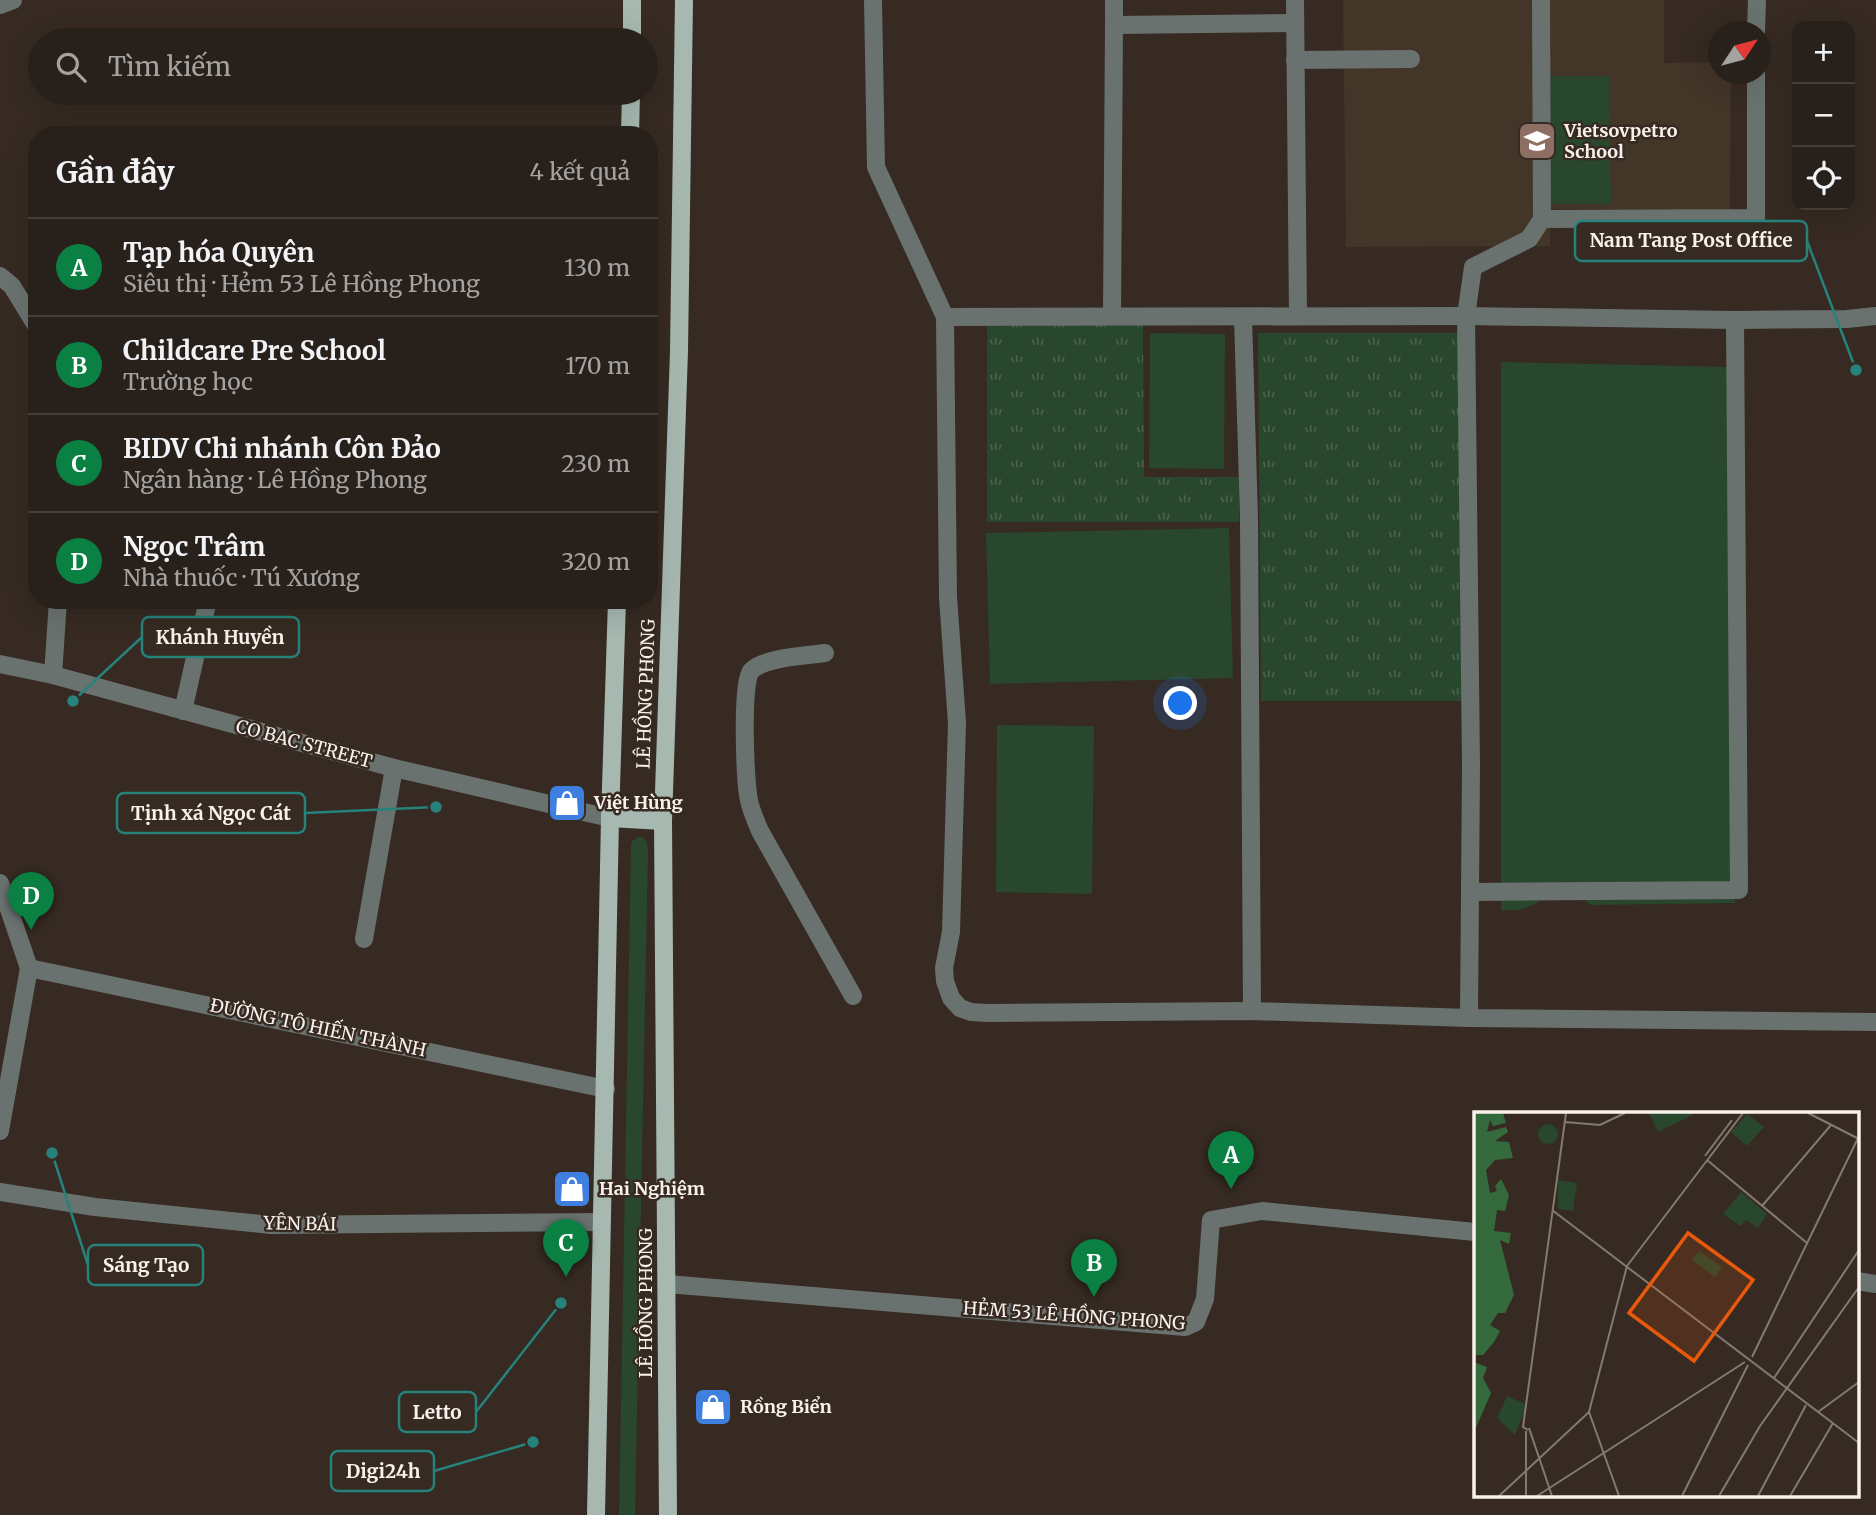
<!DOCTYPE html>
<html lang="vi">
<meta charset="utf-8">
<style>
:root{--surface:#28201a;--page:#342d27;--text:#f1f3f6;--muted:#a5a3a2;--line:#443e39;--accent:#0b8043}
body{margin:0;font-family:Merriweather,serif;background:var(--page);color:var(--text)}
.controls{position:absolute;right:21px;top:21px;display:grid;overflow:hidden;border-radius:14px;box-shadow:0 7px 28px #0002}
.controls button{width:63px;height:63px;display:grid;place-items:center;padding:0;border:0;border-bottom:2px solid var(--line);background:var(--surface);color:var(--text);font:35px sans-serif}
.compass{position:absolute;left:1708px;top:21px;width:63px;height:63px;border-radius:50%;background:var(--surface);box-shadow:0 7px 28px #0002;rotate:54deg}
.you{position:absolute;left:1181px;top:704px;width:24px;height:24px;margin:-18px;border:5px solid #fff;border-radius:50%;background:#1a73e8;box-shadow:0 0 0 10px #1a73e833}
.badge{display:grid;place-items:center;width:46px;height:46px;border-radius:50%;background:var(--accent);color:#fff;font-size:23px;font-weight:700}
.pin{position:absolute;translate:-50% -58px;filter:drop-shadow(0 2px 4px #0008)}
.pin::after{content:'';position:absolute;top:37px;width:24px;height:21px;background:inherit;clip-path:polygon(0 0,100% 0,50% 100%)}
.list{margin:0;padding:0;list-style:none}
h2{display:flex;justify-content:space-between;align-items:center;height:91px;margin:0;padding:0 28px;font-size:30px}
h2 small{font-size:23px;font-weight:400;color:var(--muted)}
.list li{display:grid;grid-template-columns:46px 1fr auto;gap:21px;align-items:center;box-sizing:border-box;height:98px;padding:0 28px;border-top:2px solid var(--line)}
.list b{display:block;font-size:26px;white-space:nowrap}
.list p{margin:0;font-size:23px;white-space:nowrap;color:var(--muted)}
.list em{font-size:23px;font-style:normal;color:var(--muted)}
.icon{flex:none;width:38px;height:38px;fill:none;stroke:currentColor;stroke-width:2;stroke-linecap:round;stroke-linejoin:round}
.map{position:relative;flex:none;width:1876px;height:1515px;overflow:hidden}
.search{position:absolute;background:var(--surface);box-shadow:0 7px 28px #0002;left:28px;top:28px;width:630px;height:77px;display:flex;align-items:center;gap:18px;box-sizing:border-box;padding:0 24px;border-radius:38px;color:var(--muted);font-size:26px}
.panel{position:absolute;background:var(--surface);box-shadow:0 7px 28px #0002;left:28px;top:126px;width:630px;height:483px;border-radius:28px}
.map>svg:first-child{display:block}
.education{fill:#433528}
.grass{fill:#29472c}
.park{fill:url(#park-tufts)}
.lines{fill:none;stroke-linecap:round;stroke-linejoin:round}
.minor{stroke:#6a726f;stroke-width:18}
.major{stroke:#a7b8b1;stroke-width:18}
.labels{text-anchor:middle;stroke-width:5;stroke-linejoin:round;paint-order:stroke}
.poi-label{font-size:18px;font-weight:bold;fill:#f9f1eb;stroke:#362a22;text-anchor:start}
.street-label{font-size:18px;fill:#f9f1eb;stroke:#362a22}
.inset-road{fill:none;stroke:#847a72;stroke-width:2}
.view{fill:#e8590c;fill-opacity:0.15;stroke:#e8590c;stroke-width:3.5}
.inset-edge{fill:none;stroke:#f9f1eb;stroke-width:3.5}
.leader{fill:none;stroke:#26827a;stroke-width:2.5}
.callout-dot{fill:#26827a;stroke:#362a22;stroke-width:2.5}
.callout{fill:#362a22;stroke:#26827a;stroke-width:2.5}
.callout-label{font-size:19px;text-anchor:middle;font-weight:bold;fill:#f9f1eb}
</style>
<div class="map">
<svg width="1876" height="1515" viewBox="0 0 1876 1515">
<defs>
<pattern id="park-tufts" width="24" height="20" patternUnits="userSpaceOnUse" patternTransform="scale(1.75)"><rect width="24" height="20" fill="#29472c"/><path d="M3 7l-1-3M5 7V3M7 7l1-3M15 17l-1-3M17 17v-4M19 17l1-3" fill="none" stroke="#49624b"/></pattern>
</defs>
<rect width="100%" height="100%" fill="#362a22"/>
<!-- education -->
<polygon class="education" points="1343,0 1664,0 1664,63 1718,62 1718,74 1731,74 1730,210 1550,209 1550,246 1346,247"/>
<!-- grass -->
<g class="grass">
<polygon points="1550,76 1609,76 1611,204 1551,204"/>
<polygon points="1150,333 1225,334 1224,469 1149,468"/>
<polygon points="1501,362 1729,367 1735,903 1591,905 1573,891 1542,896 1536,904 1520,910 1501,910"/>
<polygon points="1229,528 1233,678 990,684 986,533"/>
<polygon points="997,725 1094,726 1092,894 996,892"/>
<polygon points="638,837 643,837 647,843 648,851 635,1515 619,1515 631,846 632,841"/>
</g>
<!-- park -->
<g class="park">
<polygon points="987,322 1143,323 1144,477 1239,477 1239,522 987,522"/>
<polygon points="1258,333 1475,333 1478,701 1261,701"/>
</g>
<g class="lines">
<!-- minor -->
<g class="minor">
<polyline points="873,0 876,167 945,317 948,597 957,723 951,932 944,968 945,981 951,998 960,1008 971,1012 987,1013 1252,1011 1469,1018 1876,1022"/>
<polyline points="1114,0 1114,25 1295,23"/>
<polyline points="1295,0 1298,316"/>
<polyline points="1541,0 1542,219"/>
<polyline points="0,5 13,0"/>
<polyline points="1756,32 1757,0"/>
<polyline points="1295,60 1411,59"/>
<polyline points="0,276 12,286 37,327"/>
<polyline points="1112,315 1114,25"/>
<polyline points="945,317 1466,316 1735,320 1847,319 1876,316"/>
<polyline points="1243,317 1249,518 1252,1011"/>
<path d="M 825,653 C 806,656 765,657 751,671 C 741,682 745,782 749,800 C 751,811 756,821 760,831 L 853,996"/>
<polyline points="0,664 53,675 394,768 610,818"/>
<polyline points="53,675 58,600"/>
<polyline points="183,711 208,600"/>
<polyline points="0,883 29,968 0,1131"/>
<polyline points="1471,892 1739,890 1735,320"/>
<polyline points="364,939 394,768"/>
<polyline points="29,968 606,1089"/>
<polyline points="1469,1018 1471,766 1466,316 1473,267 1529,239 1542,219 1756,218 1756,74"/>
<polyline points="0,1192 95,1207 271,1225 601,1222"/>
<polyline points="1857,1281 1876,1284"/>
<polyline points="667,1284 1185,1327 1196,1322 1205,1299 1211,1220 1262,1211 1475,1232"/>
</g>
<!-- major -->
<g class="major">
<polyline points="632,40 632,0"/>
<polyline points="630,135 631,93"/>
<polyline points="610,818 663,821"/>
<polyline points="596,1515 610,818 617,600"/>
<polyline points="668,1515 663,821 679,351 684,0"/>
</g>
</g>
<!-- icons -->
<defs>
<symbol id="school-square" viewBox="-11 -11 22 22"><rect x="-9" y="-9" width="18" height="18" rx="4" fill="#8d6e63" stroke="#362a22"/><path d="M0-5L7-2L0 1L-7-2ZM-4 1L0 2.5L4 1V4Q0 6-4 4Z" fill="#fff"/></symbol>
<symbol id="shop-square" viewBox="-11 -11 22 22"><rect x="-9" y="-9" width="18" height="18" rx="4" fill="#3f7fe0" stroke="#362a22"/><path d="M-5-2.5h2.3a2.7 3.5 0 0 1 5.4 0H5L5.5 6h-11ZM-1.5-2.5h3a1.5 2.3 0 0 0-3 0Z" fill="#fff"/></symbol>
</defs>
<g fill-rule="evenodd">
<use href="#school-square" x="1515" y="119" width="44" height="44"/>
<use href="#shop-square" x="545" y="781" width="44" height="44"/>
<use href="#shop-square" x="550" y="1167" width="44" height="44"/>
<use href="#shop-square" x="691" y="1385" width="44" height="44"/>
</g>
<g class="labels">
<!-- poi labels -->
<g class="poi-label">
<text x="1564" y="137">Vietsovpetro<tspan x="1564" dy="21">School</tspan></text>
<text x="594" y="809">Việt Hùng</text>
<text x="599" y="1195">Hai Nghiệm</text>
<text x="740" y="1413">Rồng Biển</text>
</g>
<!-- street labels -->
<g class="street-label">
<text transform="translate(646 694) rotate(-88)" y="6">LÊ HỒNG PHONG</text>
<text transform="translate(304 744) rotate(15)" y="6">CO BAC STREET</text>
<text transform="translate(318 1028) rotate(12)" y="6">ĐƯỜNG TÔ HIẾN THÀNH</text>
<text transform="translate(300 1224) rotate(1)" y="6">YÊN BÁI</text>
<text transform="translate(646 1303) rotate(-90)" y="6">LÊ HỒNG PHONG</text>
<text transform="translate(1074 1316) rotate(4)" y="6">HẺM 53 LÊ HỒNG PHONG</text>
</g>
</g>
<!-- overview -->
<g transform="translate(1474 1112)">
<rect width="385" height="385" fill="#362a22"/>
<path d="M 175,1 L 218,1 L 219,3 L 184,20 ZM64 22a10 10 0 1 1 20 0a10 10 0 1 1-20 0ZM 84,68 L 103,71 L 99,99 L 84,97 ZM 267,80 L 293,102 L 284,116 L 272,108 L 266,114 L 249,102 ZM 225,139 L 248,155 L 241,165 L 218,148 ZM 33,284 L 53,293 L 41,323 L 23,306 Z" fill="#29472c"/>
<path d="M 0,1 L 29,1 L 32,11 L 19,14 L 16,8 L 13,20 L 32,15 L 34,20 L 21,29 L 35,30 L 39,46 L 21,48 L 12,58 L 16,81 L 23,79 L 21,74 L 27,67 L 35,83 L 31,99 L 23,98 L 20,119 L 37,121 L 35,132 L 26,128 L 40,183 L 31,201 L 24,201 L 16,213 L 26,219 L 20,230 L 9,243 L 0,243 ZM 0,250 L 13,255 L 9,266 L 17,281 L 0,320 Z" fill="#356b3c"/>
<path d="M 273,2 L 290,15 L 273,34 L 257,20 Z" fill="#29472c"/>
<path class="inset-road" d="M 334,1 L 385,27M 91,10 L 126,13 L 151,1M 231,44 L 258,8M 233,48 L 333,131M 288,94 L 357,13M 78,98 L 385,331M 153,154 L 269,1M 278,245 L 385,24M 300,266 L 385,138M 115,300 L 145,384M 344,300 L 385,270M 55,316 L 78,384M 54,318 L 49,315 L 92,1M 52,319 L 52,384M 25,384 L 115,300 L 153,154M 63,384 L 271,250M 208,384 L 274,253M 245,384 L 286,314 L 385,175M 284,384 L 332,293M 316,384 L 359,311"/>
<path class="view" d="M 214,121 L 279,168 L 220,249 L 155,201 Z"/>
<rect width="385" height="385" class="inset-edge"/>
</g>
<!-- callouts -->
<path class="leader" d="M1856 370L1807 241M73 701L142 637M436 807L305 813M52 1153L88 1265M561 1303L476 1412M533 1442L434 1471"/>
<g class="callout-dot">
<circle cx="1856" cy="370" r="7"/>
<circle cx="73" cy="701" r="7"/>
<circle cx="436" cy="807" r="7"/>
<circle cx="52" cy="1153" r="7"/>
<circle cx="561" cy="1303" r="7"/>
<circle cx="533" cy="1442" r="7"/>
</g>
<g class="callout">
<rect x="1575" y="221" width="232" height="40" rx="7"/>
<rect x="142" y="617" width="157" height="40" rx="7"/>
<rect x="117" y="793" width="188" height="40" rx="7"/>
<rect x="88" y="1245" width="115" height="40" rx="7"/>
<rect x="399" y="1392" width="77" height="40" rx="7"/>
<rect x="331" y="1451" width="103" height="40" rx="7"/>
</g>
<g class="callout-label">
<text x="1691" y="247">Nam Tang Post Office</text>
<text x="220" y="644">Khánh Huyền</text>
<text x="211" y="820">Tịnh xá Ngọc Cát</text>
<text x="146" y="1272">Sáng Tạo</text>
<text x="437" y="1419">Letto</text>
<text x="383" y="1478">Digi24h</text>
</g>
</svg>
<div class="controls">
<button>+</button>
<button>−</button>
<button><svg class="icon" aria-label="locate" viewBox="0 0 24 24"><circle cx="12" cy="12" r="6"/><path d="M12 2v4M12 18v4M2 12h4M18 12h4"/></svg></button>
</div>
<svg class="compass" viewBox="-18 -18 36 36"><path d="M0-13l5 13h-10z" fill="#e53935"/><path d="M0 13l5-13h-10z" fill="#a5a3a2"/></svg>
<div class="you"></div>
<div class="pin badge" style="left:1231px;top:1189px">A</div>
<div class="pin badge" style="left:1094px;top:1297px">B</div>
<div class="pin badge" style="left:566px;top:1277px">C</div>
<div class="pin badge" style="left:31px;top:930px">D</div>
<div class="search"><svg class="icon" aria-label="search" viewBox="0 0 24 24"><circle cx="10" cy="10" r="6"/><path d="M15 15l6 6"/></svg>Tìm kiếm</div>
<section class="panel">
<h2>Gần đây<small>4 kết quả</small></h2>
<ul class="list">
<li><span class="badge">A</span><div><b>Tạp hóa Quyên</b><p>Siêu thị · Hẻm 53 Lê Hồng Phong</p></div><em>130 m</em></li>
<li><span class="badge">B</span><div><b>Childcare Pre School</b><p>Trường học</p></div><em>170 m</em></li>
<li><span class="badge">C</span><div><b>BIDV Chi nhánh Côn Đảo</b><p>Ngân hàng · Lê Hồng Phong</p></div><em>230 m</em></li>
<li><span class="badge">D</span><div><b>Ngọc Trâm</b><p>Nhà thuốc · Tú Xương</p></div><em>320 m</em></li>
</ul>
</section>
</div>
